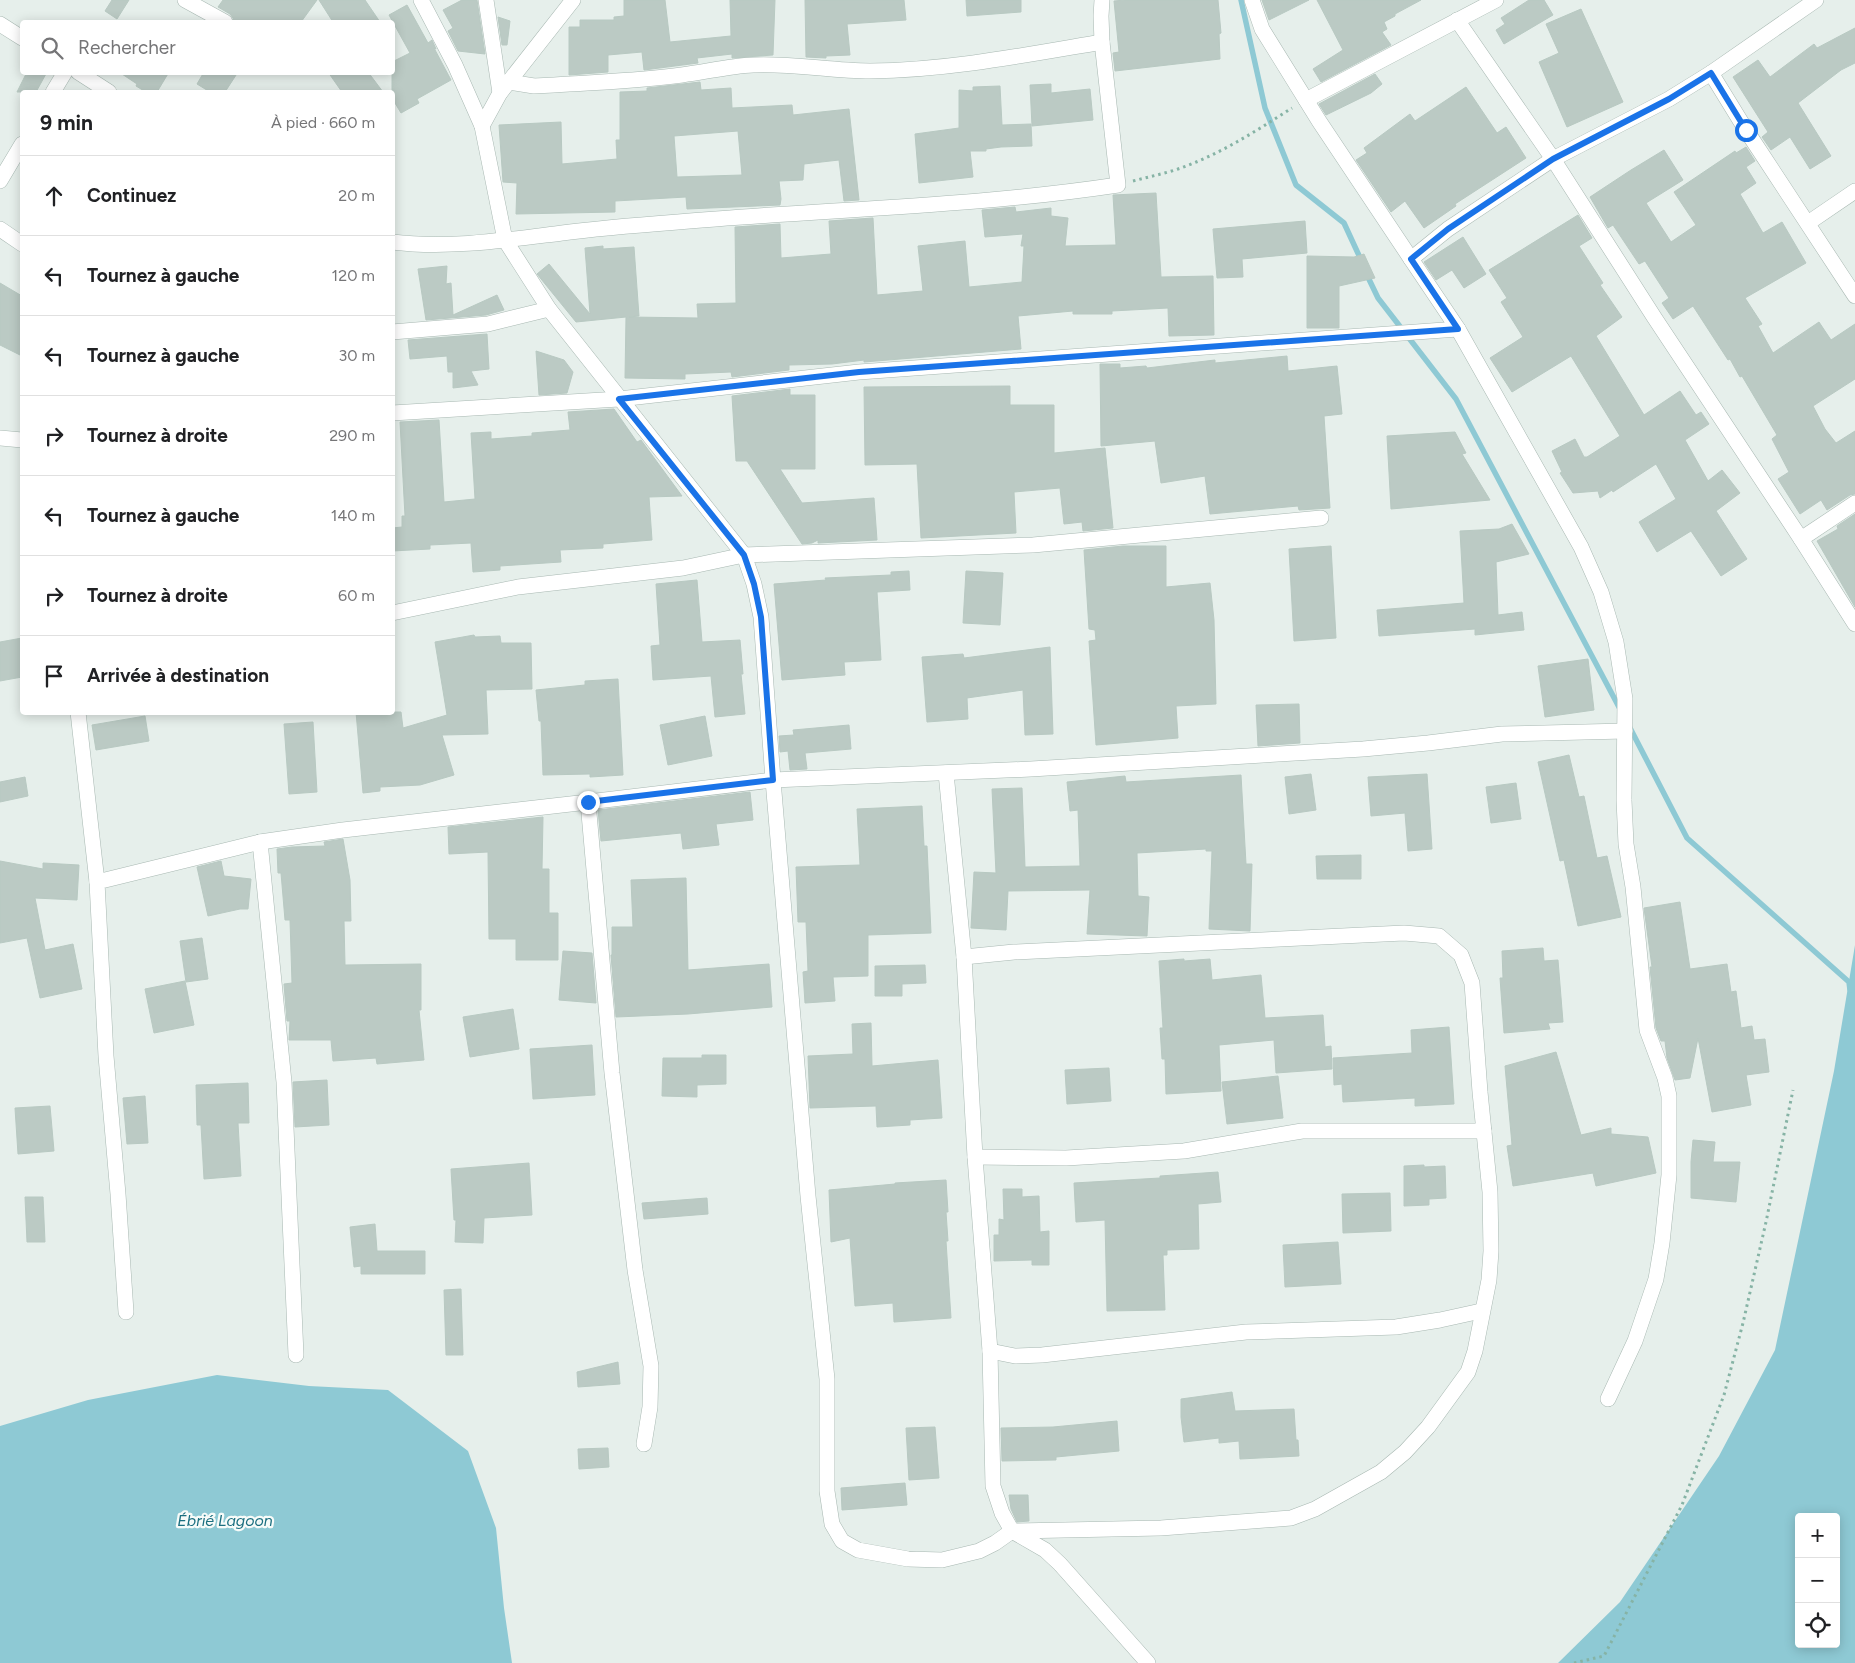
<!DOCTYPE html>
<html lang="fr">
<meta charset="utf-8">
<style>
:root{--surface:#fff;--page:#f2f2f2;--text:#202124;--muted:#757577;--line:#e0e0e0}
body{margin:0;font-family:Figtree,sans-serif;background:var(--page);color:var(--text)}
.controls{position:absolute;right:15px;bottom:15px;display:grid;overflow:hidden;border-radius:5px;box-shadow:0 2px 12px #0003}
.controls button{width:45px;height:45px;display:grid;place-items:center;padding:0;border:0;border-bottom:1px solid var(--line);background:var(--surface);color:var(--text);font:25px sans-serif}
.stop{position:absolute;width:15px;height:15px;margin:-11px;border:4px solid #1a73e8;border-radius:50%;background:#fff}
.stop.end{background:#1a73e8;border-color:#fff;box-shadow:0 1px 5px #0008}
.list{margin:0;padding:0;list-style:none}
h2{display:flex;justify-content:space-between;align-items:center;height:65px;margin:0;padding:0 20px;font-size:21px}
h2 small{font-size:16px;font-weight:400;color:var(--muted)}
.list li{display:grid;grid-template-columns:32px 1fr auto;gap:15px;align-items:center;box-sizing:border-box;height:80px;padding:0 20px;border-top:1px solid var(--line)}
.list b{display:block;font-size:19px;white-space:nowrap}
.list em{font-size:16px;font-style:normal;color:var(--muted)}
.icon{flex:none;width:28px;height:28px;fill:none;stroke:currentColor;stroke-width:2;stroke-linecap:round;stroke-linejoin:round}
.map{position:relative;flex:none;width:1855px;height:1663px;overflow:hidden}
.search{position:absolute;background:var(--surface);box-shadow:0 2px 12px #0003;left:20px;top:20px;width:375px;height:55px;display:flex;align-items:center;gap:12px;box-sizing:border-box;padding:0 18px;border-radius:5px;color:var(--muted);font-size:19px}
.panel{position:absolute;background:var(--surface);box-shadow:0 2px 12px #0003;left:20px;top:90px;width:375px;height:625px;border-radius:5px}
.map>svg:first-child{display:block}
.water{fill:#8ec9d4;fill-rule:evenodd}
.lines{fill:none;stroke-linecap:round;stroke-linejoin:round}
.stream{stroke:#8ec9d4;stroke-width:5.5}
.building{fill:#bbcac4;stroke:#b8c9c2;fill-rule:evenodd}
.minor-casing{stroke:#a8b8b2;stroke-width:16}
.path{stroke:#86b3a5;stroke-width:3;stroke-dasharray:2.5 4;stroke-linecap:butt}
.minor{stroke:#fff;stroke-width:15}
.route{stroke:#1a73e8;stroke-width:6}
.labels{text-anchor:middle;stroke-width:4.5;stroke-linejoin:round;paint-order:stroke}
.water-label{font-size:16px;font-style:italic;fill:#1c6f80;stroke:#f7fbf9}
</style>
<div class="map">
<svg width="1855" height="1663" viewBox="0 0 1855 1663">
<rect width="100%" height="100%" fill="#e6efeb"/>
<!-- water -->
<g class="water">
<path d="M 1855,945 L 1855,1663 L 1558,1663 L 1620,1602 L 1719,1456 L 1775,1350 L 1834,1071 ZM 1799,1517 L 1836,1517 L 1836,1644 L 1799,1644 Z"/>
<polygon points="217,1375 309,1386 388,1390 468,1451 496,1528 504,1608 512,1663 0,1663 0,1426 88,1400"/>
</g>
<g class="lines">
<!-- stream -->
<g class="stream">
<polyline points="1241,0 1265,108 1296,185 1344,223 1362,262"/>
<polyline points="1366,273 1378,298 1456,399 1620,709"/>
<polyline points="1629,726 1687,838 1849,982 1850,990"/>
</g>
</g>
<!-- building -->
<g class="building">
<polygon points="112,0 129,0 117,19 105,11"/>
<polygon points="223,0 317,0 301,22 234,22 233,18 230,14 218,7"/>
<polygon points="319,0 365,0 380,22 333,22"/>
<polygon points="462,0 477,0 485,54 458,51 448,31 453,28 443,10"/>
<polygon points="624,0 665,0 670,42 731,36 730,0 775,0 773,55 732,58 732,54 697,58 698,63 644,70 642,52 608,55 608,72 569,75 569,27 580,27 580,20 614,20 614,17 624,16"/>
<polygon points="805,0 904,0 906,20 847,24 850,55 826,56 826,58 806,57"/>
<polygon points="966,0 1021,0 1021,12 967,16"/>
<polygon points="1125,0 1218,0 1221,33 1219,34 1220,59 1115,71 1113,53 1119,52 1114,1"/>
<polygon points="1262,0 1309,0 1269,20"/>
<polygon points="1317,0 1421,0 1395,14 1395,16 1384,22 1387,29 1382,32 1391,45 1321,82 1313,69 1343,50"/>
<polygon points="1529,0 1544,0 1553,15 1504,44 1496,30 1505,24 1501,18"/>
<polygon points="407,5 428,43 432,40 436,49 434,48 451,80 417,99 419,103 401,113 392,98 392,62 410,53 389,15"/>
<polygon points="1581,9 1623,102 1567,127 1539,62 1559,53 1546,24"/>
<polygon points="498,17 510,21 507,45 502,45"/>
<polygon points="1855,28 1855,63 1841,70 1798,103 1831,156 1810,169 1790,137 1771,150 1762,137 1768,132 1733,77 1758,60 1770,77 1814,44 1817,48"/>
<polygon points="27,72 47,72 36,92 17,92"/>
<polygon points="119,72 169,72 157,92 146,92 136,86 137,84"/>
<polygon points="204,72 238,72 225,92 210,92 197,84"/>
<polygon points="328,72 368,72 383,92 342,92"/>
<polygon points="1375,74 1382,84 1371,93 1326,115 1319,104"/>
<path d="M 700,82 L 701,90 L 731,88 L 732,108 L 792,105 L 793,115 L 849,109 L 859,200 L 844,201 L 839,160 L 804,164 L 803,180 L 779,181 L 781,199 L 780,205 L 687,209 L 686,197 L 615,201 L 615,212 L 516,214 L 517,183 L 503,182 L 499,125 L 561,122 L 562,164 L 617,159 L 616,140 L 620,140 L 620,92 L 647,91 L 647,88 ZM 738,131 L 742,175 L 677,177 L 674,136 Z"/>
<polygon points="1051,84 1051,93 1090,89 1093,120 1032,126 1030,85"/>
<polygon points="1000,86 1002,125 1031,124 1032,146 1001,147 986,149 986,151 970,151 973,177 919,183 915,134 959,128 959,90 973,91 973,87"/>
<polygon points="1466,87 1497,133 1506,127 1526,158 1455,204 1456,206 1424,228 1405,201 1391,212 1356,160 1367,153 1364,148 1410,114 1415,121"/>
<polygon points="1746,147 1755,161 1746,167 1756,183 1740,194 1763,233 1782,222 1806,263 1745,298 1762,324 1758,326 1773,353 1819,322 1831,340 1855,324 1855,379 1813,406 1825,429 1836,443 1855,431 1855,494 1850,495 1827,510 1821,500 1800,514 1778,479 1789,472 1772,439 1777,435 1742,376 1740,377 1730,359 1728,360 1693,306 1673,319 1662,303 1669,298 1645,261 1639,264 1613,225 1608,228 1590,197 1631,170 1664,150 1683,180 1646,203 1671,242 1696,225 1674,192 1735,151 1736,153"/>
<polygon points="1156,193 1161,277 1213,276 1214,335 1169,336 1168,308 1112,311 1112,314 1073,314 1073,311 1018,316 1021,349 864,362 864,360 832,364 789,365 789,370 732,377 731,372 685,374 685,379 625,378 626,317 576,322 537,274 549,264 590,314 585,248 603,246 603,249 634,247 639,316 629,317 698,318 697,304 736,303 735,227 780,224 781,258 831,254 829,221 873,218 877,295 923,291 918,246 965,241 969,287 1022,282 1024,246 1021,246 1023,234 985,237 982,210 1015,207 1016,212 1051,208 1051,216 1068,218 1065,246 1116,245 1113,195"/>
<polygon points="1578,215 1592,238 1579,246 1603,283 1600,285 1622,317 1596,336 1644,415 1680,391 1696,415 1701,412 1709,424 1685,440 1708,481 1722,470 1740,493 1716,511 1747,559 1721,576 1691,531 1657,552 1639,522 1676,499 1656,464 1613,492 1612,490 1600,498 1598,491 1573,493 1560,473 1562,472 1552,451 1575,439 1584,457 1587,457 1620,436 1571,356 1512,392 1490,358 1523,337 1501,302 1507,298 1489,270"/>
<polygon points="1305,221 1307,253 1242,259 1243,277 1217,278 1213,229"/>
<polygon points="1463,237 1486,274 1464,288 1452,270 1436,280 1424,262"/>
<polygon points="1364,254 1375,278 1339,286 1339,328 1307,328 1307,256 1354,257"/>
<polygon points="447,266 446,284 451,283 453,315 497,295 504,310 486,315 426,320 418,269"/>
<polygon points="0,283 22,296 22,356 0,345"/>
<polygon points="487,334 489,369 471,371 478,385 453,388 453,372 448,372 447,356 410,359 408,340"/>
<polygon points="536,351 564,360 573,372 567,393 539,395"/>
<polygon points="1287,356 1288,371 1337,366 1342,414 1324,416 1330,508 1299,510 1298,506 1210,514 1205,476 1161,483 1155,441 1101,446 1100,364 1120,364 1120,368 1146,366 1147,368 1215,360 1215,363"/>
<polygon points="1010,386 1010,405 1054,405 1054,453 1105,448 1113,528 1083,531 1082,522 1064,524 1060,488 1014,492 1016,533 921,538 917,464 865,465 864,387"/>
<polygon points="790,389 790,395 815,395 815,469 780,469 802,503 874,498 877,540 818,543 818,540 812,543 802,544 747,461 736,461 732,396"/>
<polygon points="614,409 637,442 641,440 682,496 649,497 652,540 603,544 603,548 560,550 561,562 500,566 500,570 473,572 471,543 430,545 430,549 392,551 392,528 402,527 402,516 405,516 400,422 439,420 444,502 475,499 471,433 491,432 491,439 532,436 532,433 570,430 568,412"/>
<polygon points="1455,432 1466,453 1462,454 1490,500 1391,509 1387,436"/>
<polygon points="1855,514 1855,607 1817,541 1838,529 1837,526"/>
<polygon points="1512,524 1529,554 1496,562 1498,615 1522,612 1524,630 1475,635 1475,629 1379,636 1377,610 1464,603 1460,531 1499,529"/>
<polygon points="1123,546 1166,546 1166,587 1210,583 1214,620 1216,704 1176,706 1178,738 1096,745 1089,641 1096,640 1095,630 1089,629 1084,550"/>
<polygon points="1331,546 1336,638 1294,641 1289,549"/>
<polygon points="909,571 910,590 877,592 881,660 844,662 845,675 782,680 774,584 826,580 825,578 891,575 891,572"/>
<polygon points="966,571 1003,573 1000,625 963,623"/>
<polygon points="697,580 702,642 740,640 743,674 741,674 745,714 715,717 711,676 653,680 651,646 660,645 656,584"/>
<polygon points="474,635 475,637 500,636 501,643 531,643 532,689 486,690 488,734 442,735 454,775 420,785 380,787 380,791 363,793 356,712 401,712 403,728 447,715 435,642"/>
<polygon points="22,638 22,677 0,681 0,642"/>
<polygon points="1050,647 1053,734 1025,735 1023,690 967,698 968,719 927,722 922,657 963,654 964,658"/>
<polygon points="1588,659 1594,710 1545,717 1538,666"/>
<polygon points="618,679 623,775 590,777 590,774 543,775 541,721 539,721 536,690 585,685 585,681"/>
<polygon points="1299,704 1300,743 1258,746 1256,705"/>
<polygon points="145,716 149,741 96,750 92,725"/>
<polygon points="705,716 712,756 668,765 660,725"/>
<polygon points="313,722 317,792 289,794 284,724"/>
<polygon points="849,725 851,749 805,753 807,769 790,770 788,751 780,752 779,736 794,735 793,730"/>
<polygon points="1569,755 1579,797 1584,796 1597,858 1607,856 1621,917 1578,926 1564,860 1560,861 1538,762"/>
<polygon points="1311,774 1316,810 1289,814 1285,777"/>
<polygon points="1427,774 1432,849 1408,851 1405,813 1371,816 1368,777"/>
<polygon points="1241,775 1246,864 1252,864 1250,931 1209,929 1212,851 1206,851 1206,849 1137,853 1138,896 1149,897 1147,936 1087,934 1090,890 1008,891 1006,930 971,928 974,872 996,873 992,789 1022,788 1025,867 1080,866 1078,810 1070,811 1067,782 1125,776 1126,782"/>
<polygon points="25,777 28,796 0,802 0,782"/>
<polygon points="1516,783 1521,819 1491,823 1486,787"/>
<polygon points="750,792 753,820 716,824 719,845 683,849 681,833 601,841 598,810"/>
<polygon points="922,806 924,846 927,846 931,933 868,935 868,976 833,977 835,1001 805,1003 803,972 808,971 806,922 798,922 796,867 860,865 857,809"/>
<polygon points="543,817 542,869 549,869 549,913 558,913 558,960 516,960 516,939 489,939 488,852 449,854 448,827"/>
<polygon points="343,839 350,880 351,921 344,921 345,965 421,964 421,1010 419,1010 424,1060 377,1064 376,1058 333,1061 331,1040 289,1040 290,1021 287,1021 284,984 292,983 290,920 285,920 281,873 278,873 277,849 292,847 325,846 324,842"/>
<polygon points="1361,855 1361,879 1317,879 1316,856"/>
<polygon points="0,861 43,869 43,863 79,865 77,900 35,898 45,950 73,944 82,989 40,998 27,938 0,943"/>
<polygon points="221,861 224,876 251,879 248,909 240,909 208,916 197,867"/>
<polygon points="686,878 688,970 769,964 772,1007 688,1014 616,1017 611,955 612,955 612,927 633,927 631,880"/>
<polygon points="1680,902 1690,969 1727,964 1731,992 1736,991 1741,1028 1752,1026 1754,1040 1765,1039 1769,1072 1746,1075 1751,1105 1712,1112 1698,1038 1690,1078 1675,1080 1667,1058 1665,1041 1661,1041 1656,1028 1650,967 1652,967 1644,908"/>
<polygon points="202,938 208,979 186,982 180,941"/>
<polygon points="1543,948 1544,961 1558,960 1563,1022 1548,1023 1550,1029 1504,1033 1500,978 1503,978 1502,951"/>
<polygon points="563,951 592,953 596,1003 559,1000"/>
<polygon points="1184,959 1184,961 1210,959 1212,980 1261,975 1265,1018 1323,1015 1325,1047 1331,1046 1332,1069 1276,1073 1274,1040 1219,1045 1221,1091 1166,1094 1165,1059 1162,1059 1160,1028 1163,1028 1159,961"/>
<polygon points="925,965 926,983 902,984 902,996 875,996 875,966"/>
<polygon points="185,981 194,1025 154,1033 145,989"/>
<polygon points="513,1009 519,1049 470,1057 463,1017"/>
<polygon points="871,1023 872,1066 938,1060 942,1118 910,1120 910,1125 877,1127 876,1106 810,1108 808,1056 853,1054 852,1024"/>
<polygon points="1449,1027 1454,1104 1415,1106 1415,1098 1343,1102 1342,1084 1334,1085 1333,1058 1412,1053 1411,1030"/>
<polygon points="592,1045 595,1095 533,1099 530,1049"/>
<polygon points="1556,1052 1581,1135 1611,1128 1611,1134 1648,1137 1656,1173 1596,1186 1593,1173 1513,1186 1507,1146 1512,1145 1505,1066"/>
<polygon points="702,1055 726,1055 726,1084 697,1085 697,1097 662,1096 663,1058 702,1058"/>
<polygon points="1109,1068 1111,1101 1067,1104 1065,1070"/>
<polygon points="1278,1076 1283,1118 1227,1124 1222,1082"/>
<polygon points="327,1080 329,1125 295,1127 293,1082"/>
<polygon points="248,1083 249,1123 238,1123 241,1176 204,1179 201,1125 197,1125 196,1085"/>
<polygon points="145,1096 148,1143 127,1144 123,1098"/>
<polygon points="50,1106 54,1151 18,1154 15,1108"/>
<polygon points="1693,1140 1715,1142 1713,1162 1740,1162 1736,1202 1691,1198 1691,1162"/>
<polygon points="529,1163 532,1215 484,1218 483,1243 455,1242 456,1220 454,1220 451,1169"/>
<polygon points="1424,1165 1424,1167 1445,1166 1446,1198 1429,1199 1429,1205 1404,1206 1404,1166"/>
<polygon points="1218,1172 1221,1202 1198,1204 1199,1249 1167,1250 1167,1255 1163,1255 1165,1310 1107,1311 1105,1220 1076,1222 1074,1183 1160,1178 1160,1176"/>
<polygon points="946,1180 948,1212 946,1212 948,1241 946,1241 951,1318 894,1322 893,1303 855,1306 850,1238 831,1242 829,1190 895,1184 895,1183"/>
<polygon points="1003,1189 1022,1189 1022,1197 1039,1196 1040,1232 1049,1231 1049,1265 1032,1265 1032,1260 994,1261 994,1235 999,1235 999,1219 1004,1220"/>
<polygon points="1390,1193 1391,1231 1343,1233 1342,1194"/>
<polygon points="25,1197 43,1197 45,1242 27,1242"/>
<polygon points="707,1198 708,1214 644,1219 642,1203"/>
<polygon points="375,1224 377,1251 425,1251 425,1274 361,1274 361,1266 354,1267 350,1227"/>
<polygon points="1338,1242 1341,1284 1285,1287 1283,1245"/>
<polygon points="461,1289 463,1355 446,1355 444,1290"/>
<polygon points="618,1362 620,1384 578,1387 577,1372"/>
<polygon points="1232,1392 1235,1411 1294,1409 1296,1440 1298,1440 1299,1456 1240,1459 1239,1441 1219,1443 1219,1438 1184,1442 1181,1417 1181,1399"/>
<polygon points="1117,1421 1119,1451 1056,1457 1056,1460 1002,1461 1001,1428 1053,1427"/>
<polygon points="935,1427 939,1478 909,1480 906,1428"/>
<polygon points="608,1448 609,1467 579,1469 578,1449"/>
<polygon points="905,1483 907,1505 842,1510 841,1488"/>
<polygon points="1009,1495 1028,1495 1029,1521 1017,1522 1011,1509"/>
</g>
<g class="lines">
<defs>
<g id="minor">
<polyline points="185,0 225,22"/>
<polyline points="421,0 455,65 482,126 505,240 549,309 744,555 754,584 761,617 773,780 808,1196 827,1379 827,1491 832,1524 842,1541 858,1550 908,1559 942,1560 979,1551 995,1543 1012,1531 1161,1528 1291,1518 1315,1509 1381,1472 1405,1452 1428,1427 1468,1372 1475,1351 1489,1280 1491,1251 1490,1192 1480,1092 1472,983 1461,955 1439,936 1404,933 1014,952 964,957"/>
<polyline points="486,0 500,93"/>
<polyline points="1252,0 1262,29 1319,121 1411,259"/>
<polyline points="1457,20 1553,159 1654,317 1801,539 1855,624"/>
<polyline points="0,24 22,38"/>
<polyline points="78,72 109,92"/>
<polyline points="1711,73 1746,130 1855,296"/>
<path d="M 509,82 L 534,86 L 554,85 C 596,82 640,81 682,75 C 706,72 729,66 753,65 C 792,63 831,71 870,71 C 949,70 1025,55 1102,42"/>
<polyline points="53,92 65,72"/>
<polyline points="1306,100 1496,0"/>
<polyline points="482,126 500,93 573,0"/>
<polyline points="0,181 22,144"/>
<polyline points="1808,223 1855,191"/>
<polyline points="0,229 22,244"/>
<path d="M 392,242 C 448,249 506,240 562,233 C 600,228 639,225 678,222 C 825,209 972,207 1118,185 L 1102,42 L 1101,16 L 1102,0"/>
<polyline points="392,332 488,324 549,309"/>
<polyline points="392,413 619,399 859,372 1458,329"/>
<polyline points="0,438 22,440"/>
<polyline points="1801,539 1855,503"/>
<polyline points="392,613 518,587 683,568 744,555 1033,545 1321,518"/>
<polyline points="78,712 97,882"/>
<polyline points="946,773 964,957 975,1157 990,1351 993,1486 1002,1513 1012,1531 1045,1550 1060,1564 1148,1663"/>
<polyline points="975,1157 1066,1158 1184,1151 1302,1131 1484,1131"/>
<polyline points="126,1312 118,1194 106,1056 97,882 260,842"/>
<polyline points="990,1351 1015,1356 1042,1355 1246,1332 1396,1327 1440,1320 1481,1311"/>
<polyline points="296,1355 284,1082 260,842 343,830 588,802"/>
<polyline points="1608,1399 1635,1341 1656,1279 1662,1243 1669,1175 1669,1096 1665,1078 1647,1030 1633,887 1626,844 1624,800 1625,699 1616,642 1601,592 1581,547 1458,329 1411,259 1448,229 1553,159 1669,99 1711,73 1816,0"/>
<polyline points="644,1444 650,1407 651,1366 635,1270 612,1073 588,802 773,780 1031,769 1363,749 1428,743 1502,734 1625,731"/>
</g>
</defs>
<!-- minor casing -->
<use href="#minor" class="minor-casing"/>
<!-- path -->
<g class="path">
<path d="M 1133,181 C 1148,177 1163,174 1178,169 C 1219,155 1256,131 1292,108"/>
<polyline points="1574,1663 1604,1656 1682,1505 1724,1395 1743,1323 1766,1222 1793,1090"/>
</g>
<!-- minor -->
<use href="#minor" class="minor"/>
</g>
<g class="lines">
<!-- route -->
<polyline class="route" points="588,802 773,780 761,617 754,584 744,555 619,399 859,372 1458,329 1411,259 1448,229 1553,159 1669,99 1711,73 1746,130"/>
</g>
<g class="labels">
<!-- water labels -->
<g class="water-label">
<text x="225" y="1526">Ébrié Lagoon</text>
</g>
</g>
</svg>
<div class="controls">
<button>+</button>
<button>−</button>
<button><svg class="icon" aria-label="locate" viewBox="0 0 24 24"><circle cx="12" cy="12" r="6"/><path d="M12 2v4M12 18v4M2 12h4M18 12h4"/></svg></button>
</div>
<div class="stop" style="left:1746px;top:130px"></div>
<div class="stop end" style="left:588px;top:802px"></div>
<div class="search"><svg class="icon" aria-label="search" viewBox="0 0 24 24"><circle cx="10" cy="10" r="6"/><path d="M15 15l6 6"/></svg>Rechercher</div>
<section class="panel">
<h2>9 min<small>À pied · 660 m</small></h2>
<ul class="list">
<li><svg class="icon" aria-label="ahead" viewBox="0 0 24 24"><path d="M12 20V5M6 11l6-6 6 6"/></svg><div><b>Continuez</b></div><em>20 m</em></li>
<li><svg class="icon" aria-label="left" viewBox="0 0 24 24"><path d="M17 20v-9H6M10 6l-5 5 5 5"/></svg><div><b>Tournez à gauche</b></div><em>120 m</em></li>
<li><svg class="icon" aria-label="left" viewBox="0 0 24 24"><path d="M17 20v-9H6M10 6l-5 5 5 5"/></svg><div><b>Tournez à gauche</b></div><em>30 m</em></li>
<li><svg class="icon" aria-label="right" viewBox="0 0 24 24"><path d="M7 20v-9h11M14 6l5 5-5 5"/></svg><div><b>Tournez à droite</b></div><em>290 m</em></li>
<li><svg class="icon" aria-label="left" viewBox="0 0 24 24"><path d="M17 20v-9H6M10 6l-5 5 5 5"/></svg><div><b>Tournez à gauche</b></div><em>140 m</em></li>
<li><svg class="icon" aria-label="right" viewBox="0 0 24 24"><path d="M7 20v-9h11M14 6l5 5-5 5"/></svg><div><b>Tournez à droite</b></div><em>60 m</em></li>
<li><svg class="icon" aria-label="arrive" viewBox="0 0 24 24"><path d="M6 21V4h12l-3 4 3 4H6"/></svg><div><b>Arrivée à destination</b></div></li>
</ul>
</section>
</div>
